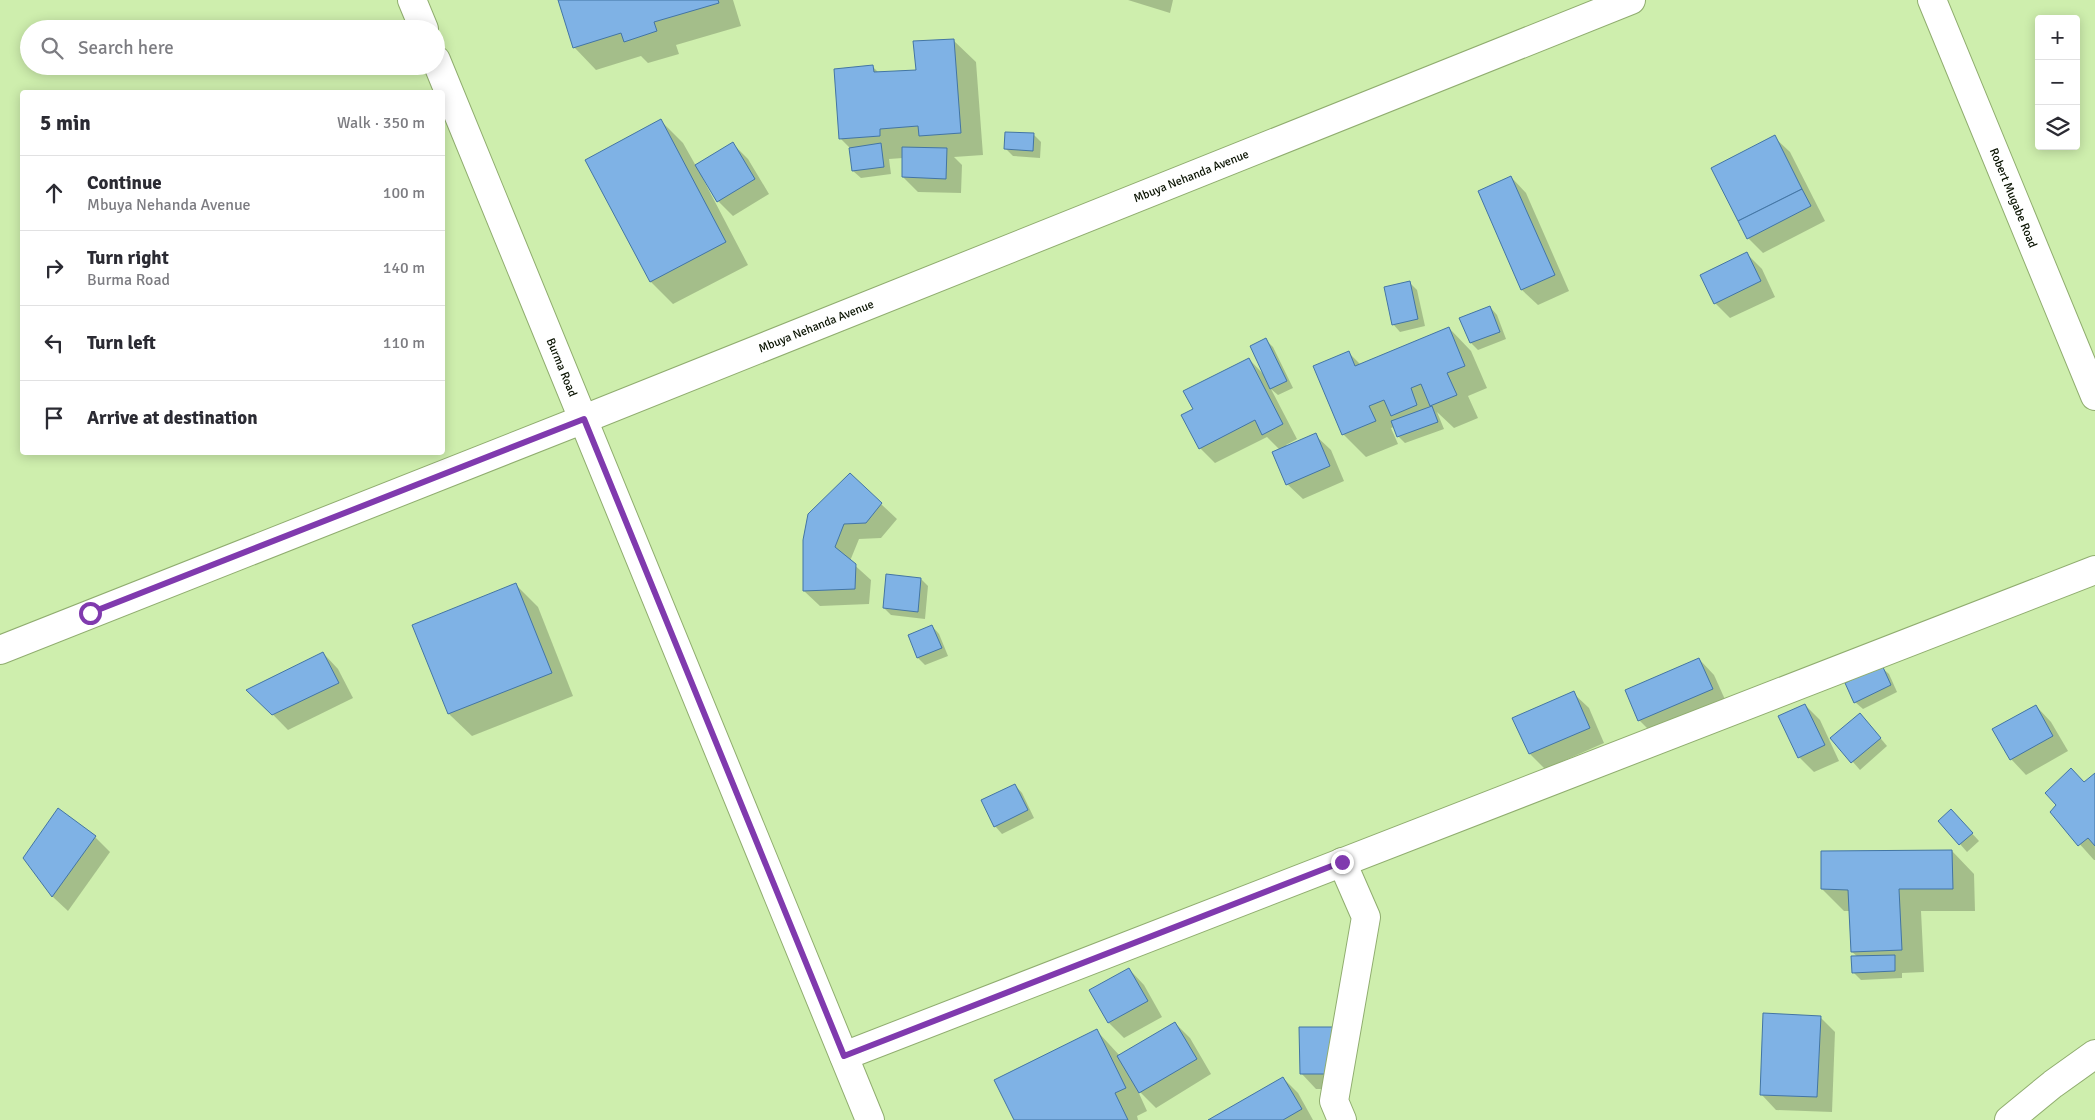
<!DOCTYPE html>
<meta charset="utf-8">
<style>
:root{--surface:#fff;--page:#f2f2f3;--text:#2b2b33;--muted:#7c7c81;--line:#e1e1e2}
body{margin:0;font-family:Signika,sans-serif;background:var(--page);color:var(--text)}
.controls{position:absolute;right:15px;top:15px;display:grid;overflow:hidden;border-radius:5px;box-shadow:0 2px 12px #0003}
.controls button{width:45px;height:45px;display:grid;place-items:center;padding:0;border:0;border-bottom:1px solid var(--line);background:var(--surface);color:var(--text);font:25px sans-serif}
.stop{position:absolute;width:15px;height:15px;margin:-11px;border:4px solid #803aae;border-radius:50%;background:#fff}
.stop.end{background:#803aae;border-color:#fff;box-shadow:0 1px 5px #0008}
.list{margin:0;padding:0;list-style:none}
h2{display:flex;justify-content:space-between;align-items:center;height:65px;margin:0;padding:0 20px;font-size:21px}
h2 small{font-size:16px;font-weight:400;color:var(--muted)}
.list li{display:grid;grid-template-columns:32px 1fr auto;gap:15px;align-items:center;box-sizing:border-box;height:75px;padding:0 20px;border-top:1px solid var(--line)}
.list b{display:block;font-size:19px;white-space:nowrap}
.list p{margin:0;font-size:16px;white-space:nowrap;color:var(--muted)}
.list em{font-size:16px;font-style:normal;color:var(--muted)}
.icon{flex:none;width:28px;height:28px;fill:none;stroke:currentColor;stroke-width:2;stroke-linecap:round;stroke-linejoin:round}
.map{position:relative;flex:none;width:2095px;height:1120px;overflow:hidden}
.search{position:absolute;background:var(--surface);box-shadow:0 2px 12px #0003;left:20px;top:20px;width:425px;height:55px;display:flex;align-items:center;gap:12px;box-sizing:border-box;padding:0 18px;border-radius:28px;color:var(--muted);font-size:19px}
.panel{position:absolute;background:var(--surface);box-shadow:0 2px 12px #0003;left:20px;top:90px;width:425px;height:365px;border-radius:5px}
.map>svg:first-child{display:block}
.shadow{fill:#0003}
.building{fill:#7fb2e5;stroke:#4375a4}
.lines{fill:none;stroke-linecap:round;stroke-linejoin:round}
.minor-casing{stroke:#90ad6f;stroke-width:30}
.major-casing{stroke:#90ad6f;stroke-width:30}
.minor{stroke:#fff;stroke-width:28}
.major{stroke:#fff;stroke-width:28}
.route{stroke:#803aae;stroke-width:6}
.labels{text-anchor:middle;stroke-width:4;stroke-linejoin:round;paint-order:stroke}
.street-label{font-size:12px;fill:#091200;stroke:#dbfbb9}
</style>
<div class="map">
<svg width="2095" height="1120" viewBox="0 0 2095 1120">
<rect width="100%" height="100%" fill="#ceeead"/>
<!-- shadow -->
<g class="shadow">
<polygon points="559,0 733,0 741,26 676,45 679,54 648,63 641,56 596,70 574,47"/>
<polygon points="1128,0 1173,0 1170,13"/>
<polygon points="953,40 976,62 983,155 954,157 962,165 961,193 918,192 903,177 903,158 889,159 891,174 861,178 853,171 851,149 841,139 873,67 879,73 917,71"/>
<polygon points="661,121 683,143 696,166 733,144 748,159 769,194 733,216 718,201 703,176 702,177 748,265 673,304 651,282 587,160"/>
<polygon points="1034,135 1041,142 1040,158 1013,156 1006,149"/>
<polygon points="1774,137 1790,152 1825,221 1763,253 1748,238"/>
<polygon points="1511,177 1526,193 1569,291 1538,305 1522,290 1479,191"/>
<polygon points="1747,254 1762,269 1775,297 1730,318 1715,303"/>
<polygon points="1410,283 1417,290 1425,326 1400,332 1393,324"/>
<polygon points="1490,307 1497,315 1506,339 1478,350 1471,343 1461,319"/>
<polygon points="1449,328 1471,351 1487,388 1468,396 1478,418 1454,428 1437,412 1444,429 1405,443 1398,436 1394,427 1391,428 1398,444 1366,457 1343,434 1348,352 1361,365"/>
<polygon points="1266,340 1273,347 1293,388 1278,395 1271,389 1297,439 1286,445 1287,447 1315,435 1331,450 1344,481 1303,499 1287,484 1280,450 1267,437 1215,463 1200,448 1194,409 1249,359 1265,376"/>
<polygon points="850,475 897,519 881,538 859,539 850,561 871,580 869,604 820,606 804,591"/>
<polygon points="921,579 928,586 925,619 891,615 884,608"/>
<polygon points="516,585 538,607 573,696 472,736 449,714 414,625"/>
<polygon points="932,626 939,634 948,656 925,665 918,658 909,635"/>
<polygon points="323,653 338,669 353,698 288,730 249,690"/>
<polygon points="1699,659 1714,675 1727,704 1655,736 1639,720 1627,691"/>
<polygon points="1881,667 1889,674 1897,692 1863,709 1855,702"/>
<polygon points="1573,693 1589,708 1604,743 1545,769 1530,754"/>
<polygon points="1805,705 1820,720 1839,761 1814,772 1799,757"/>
<polygon points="2036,706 2051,722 2068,751 2026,775 2011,759"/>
<polygon points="1867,722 1887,746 1860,770 1832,738"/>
<polygon points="2095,774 2095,860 2094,860 2051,812"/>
<polygon points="1015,785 1022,793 1034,818 1002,834 995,826"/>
<polygon points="1958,818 1979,841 1967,852 1940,821"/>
<polygon points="95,837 110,852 68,911 53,897 24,858"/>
<polygon points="1952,851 1974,874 1975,911 1921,911 1924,972 1902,973 1902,978 1861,980 1853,972 1858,957 1852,952 1850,911 1844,911 1822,889"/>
<polygon points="1129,969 1144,985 1162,1017 1124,1038 1109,1023"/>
<polygon points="1820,1017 1835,1032 1832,1112 1776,1110 1761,1094"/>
<polygon points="1175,1023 1190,1038 1211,1074 1156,1108 1137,1089 1147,1111 1137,1116 1138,1120 1015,1120 1097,1031 1120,1056"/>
<polygon points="1300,1028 1348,1089 1316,1089 1301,1073"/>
<polygon points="1283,1078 1298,1093 1313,1120 1210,1120"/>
</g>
<!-- building -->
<g class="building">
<polygon points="558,0 718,0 719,3 654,22 657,31 624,42 621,33 573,48"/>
<polygon points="954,39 961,133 919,136 918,126 880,129 880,136 839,139 834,69 873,65 874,72 916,70 913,41"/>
<polygon points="661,119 726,242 650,282 585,160"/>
<polygon points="1005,132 1034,133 1033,151 1004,149"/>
<polygon points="1775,135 1802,189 1738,221 1711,168"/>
<polygon points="733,142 755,179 717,202 695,165"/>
<polygon points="881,143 884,167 852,171 849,148"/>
<polygon points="902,147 947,148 946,179 902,177"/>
<polygon points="1511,176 1555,275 1521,290 1478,191"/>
<polygon points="1802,189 1811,206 1747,239 1738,221"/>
<polygon points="1747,252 1761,281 1714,304 1700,275"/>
<polygon points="1410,281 1418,319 1392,325 1384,287"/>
<polygon points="1490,306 1500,332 1470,343 1459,318"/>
<polygon points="1449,327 1465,366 1447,373 1457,395 1430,406 1421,384 1411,388 1417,405 1391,416 1384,400 1369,406 1376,421 1342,435 1313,366 1349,351 1355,366"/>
<polygon points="1266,338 1287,381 1270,389 1250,346"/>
<polygon points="1249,358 1283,424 1262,435 1255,420 1199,449 1181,415 1193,409 1183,391"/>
<polygon points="1432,406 1438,422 1397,437 1391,421"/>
<polygon points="1316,433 1330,466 1286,485 1272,452"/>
<polygon points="850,473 882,503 866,523 844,524 835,547 856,564 855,589 803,591 803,540 808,514"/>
<polygon points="886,574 921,578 918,612 883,608"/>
<polygon points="516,583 552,673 448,714 412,625"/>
<polygon points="932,625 942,648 917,658 908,635"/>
<polygon points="323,652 339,683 272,715 246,690"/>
<polygon points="1699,658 1713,689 1638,721 1625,690"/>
<polygon points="1882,665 1891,685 1854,703 1845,683"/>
<polygon points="1574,691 1590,728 1529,754 1512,718"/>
<polygon points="1805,704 1825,745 1798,758 1778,716"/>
<polygon points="2036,705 2053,736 2010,760 1992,729"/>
<polygon points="1860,713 1881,738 1851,763 1830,738"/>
<polygon points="2071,768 2084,782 2095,773 2095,846 2088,838 2078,846 2050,812 2056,805 2045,793"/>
<polygon points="1015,784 1028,810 994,827 981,800"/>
<polygon points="58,808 96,836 52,897 23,858"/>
<polygon points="1951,809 1973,833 1959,845 1938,821"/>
<polygon points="1952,850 1953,889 1899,889 1902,950 1851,952 1848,890 1821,889 1821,851"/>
<polygon points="1895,955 1895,971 1852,973 1851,956"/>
<polygon points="1129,968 1148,1001 1108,1023 1089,990"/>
<polygon points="1763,1013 1821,1016 1817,1097 1760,1095"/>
<polygon points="1175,1022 1197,1059 1139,1093 1117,1056"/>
<polygon points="1299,1027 1333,1027 1334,1074 1300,1074"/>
<polygon points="1097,1029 1126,1088 1115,1093 1128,1120 1014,1120 994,1080"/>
<polygon points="1283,1077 1302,1109 1283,1120 1208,1120"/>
</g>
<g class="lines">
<defs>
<g id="minor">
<polyline points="412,0 424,29"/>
<path id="s1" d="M 436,60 L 870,1120"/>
<path id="s2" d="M 0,650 L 584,419 L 1631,0"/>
<polyline points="1342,862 1366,917 1334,1101 1342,1120"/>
<polyline points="844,1056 2095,570"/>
<polyline points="2009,1120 2053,1084 2095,1054"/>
</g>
<g id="major">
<path id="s3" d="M 1932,0 L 2095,396"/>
</g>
</defs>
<!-- minor casing -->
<use href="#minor" class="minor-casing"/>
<!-- major casing -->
<use href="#major" class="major-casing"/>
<!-- minor -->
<use href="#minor" class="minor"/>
<!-- major -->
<use href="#major" class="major"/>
</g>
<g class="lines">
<!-- route -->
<polyline class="route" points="90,613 584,419 844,1056 1342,862"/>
</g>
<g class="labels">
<!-- street labels -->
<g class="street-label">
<text dy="4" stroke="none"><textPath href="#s2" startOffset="1282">Mbuya Nehanda Avenue</textPath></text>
<text dy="4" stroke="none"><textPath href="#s3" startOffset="214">Robert Mugabe Road</textPath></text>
<text dy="4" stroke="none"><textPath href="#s2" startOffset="878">Mbuya Nehanda Avenue</textPath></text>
<text dy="4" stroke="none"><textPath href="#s1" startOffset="332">Burma Road</textPath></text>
</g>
</g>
</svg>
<div class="controls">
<button>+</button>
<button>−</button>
<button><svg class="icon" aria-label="layers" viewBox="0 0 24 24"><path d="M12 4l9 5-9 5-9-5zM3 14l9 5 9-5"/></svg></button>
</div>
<div class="stop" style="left:90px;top:613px"></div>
<div class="stop end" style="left:1342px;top:862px"></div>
<div class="search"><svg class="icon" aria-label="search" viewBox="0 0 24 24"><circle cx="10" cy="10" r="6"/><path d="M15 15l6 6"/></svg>Search here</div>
<section class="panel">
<h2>5 min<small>Walk · 350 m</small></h2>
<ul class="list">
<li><svg class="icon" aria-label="ahead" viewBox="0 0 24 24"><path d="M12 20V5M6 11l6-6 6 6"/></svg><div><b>Continue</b><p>Mbuya Nehanda Avenue</p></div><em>100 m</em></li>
<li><svg class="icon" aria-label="right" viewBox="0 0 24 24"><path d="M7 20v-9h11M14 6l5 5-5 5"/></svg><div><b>Turn right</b><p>Burma Road</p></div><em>140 m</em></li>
<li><svg class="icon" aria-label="left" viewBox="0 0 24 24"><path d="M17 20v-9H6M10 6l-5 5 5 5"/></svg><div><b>Turn left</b></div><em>110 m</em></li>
<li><svg class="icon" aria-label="arrive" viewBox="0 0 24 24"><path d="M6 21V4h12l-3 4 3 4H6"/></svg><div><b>Arrive at destination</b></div></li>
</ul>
</section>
</div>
